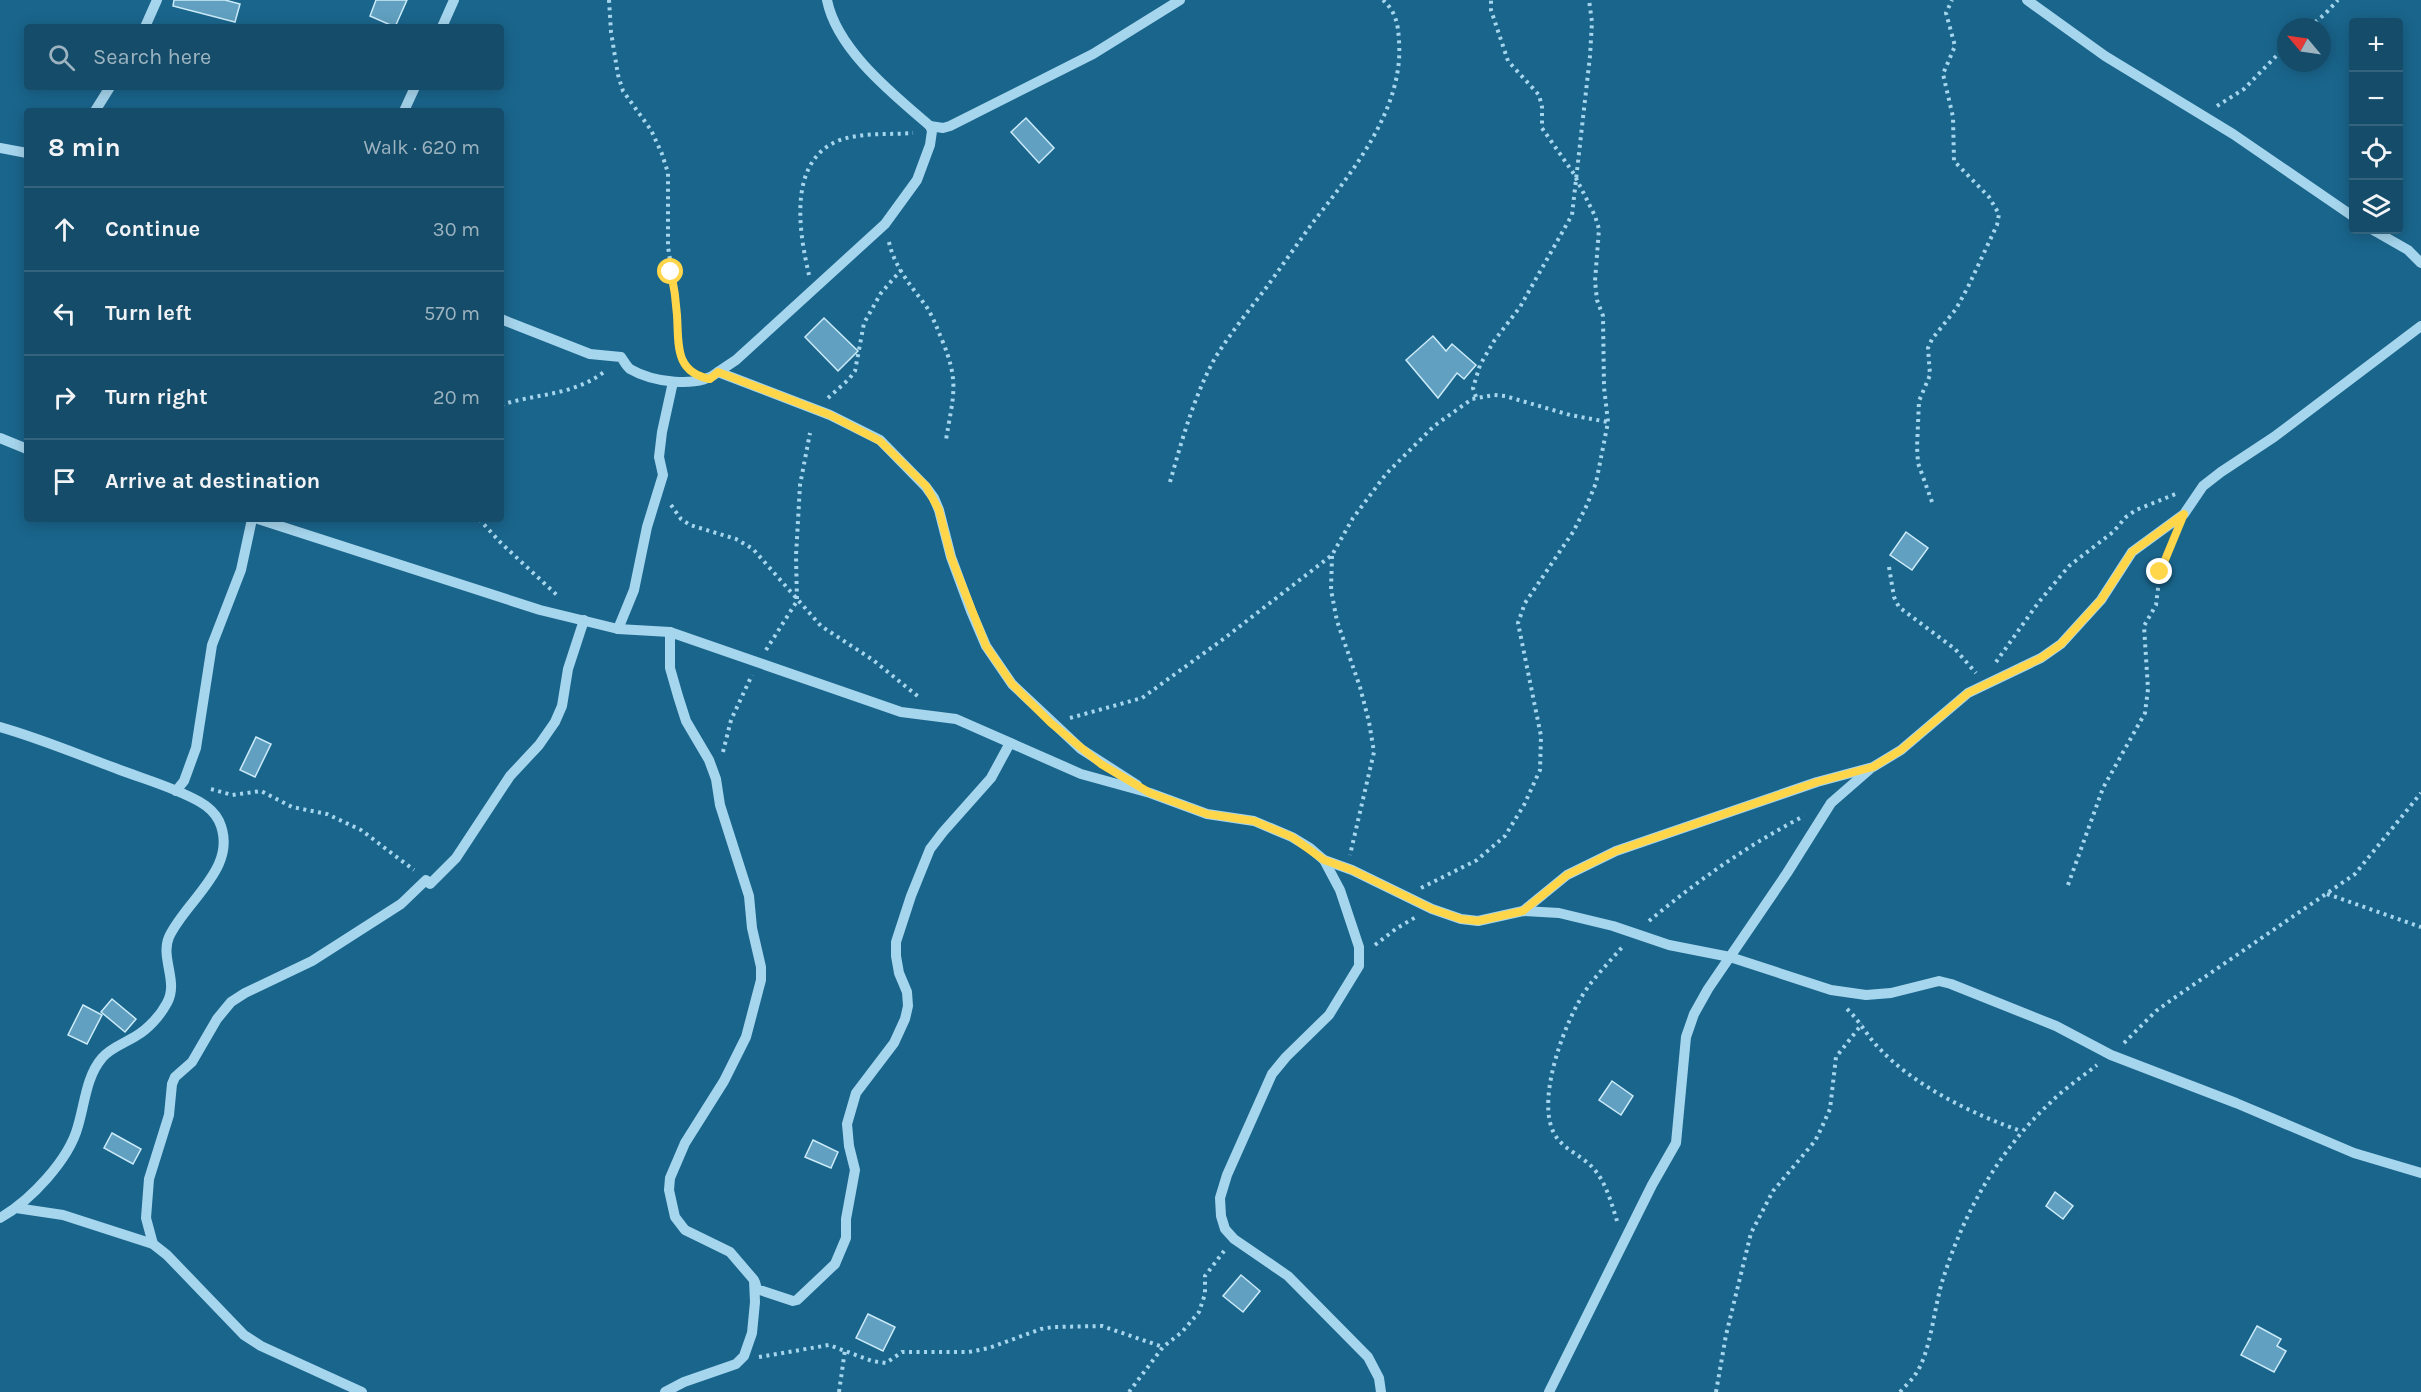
<!DOCTYPE html>
<meta charset="utf-8">
<style>
:root{--surface:#144c69;--page:#215671;--text:#f1f3f6;--muted:#9db4c0;--line:#33637d}
body{margin:0;font-family:Karla,sans-serif;background:var(--page);color:var(--text)}
.controls{position:absolute;right:18px;top:18px;display:grid;overflow:hidden;border-radius:6px;box-shadow:0 3px 15px #0003}
.controls button{width:54px;height:54px;display:grid;place-items:center;padding:0;border:0;border-bottom:2px solid var(--line);background:var(--surface);color:var(--text);font:30px sans-serif}
.compass{position:absolute;left:2277px;top:18px;width:54px;height:54px;border-radius:50%;background:var(--surface);box-shadow:0 3px 15px #0003;rotate:299deg}
.stop{position:absolute;width:18px;height:18px;margin:-14px;border:4px solid #ffd54a;border-radius:50%;background:#fff}
.stop.end{background:#ffd54a;border-color:#fff;box-shadow:0 2px 6px #0008}
.list{margin:0;padding:0;list-style:none}
h2{display:flex;justify-content:space-between;align-items:center;height:78px;margin:0;padding:0 24px;font-size:26px}
h2 small{font-size:20px;font-weight:400;color:var(--muted)}
.list li{display:grid;grid-template-columns:39px 1fr auto;gap:18px;align-items:center;box-sizing:border-box;height:84px;padding:0 24px;border-top:2px solid var(--line)}
.list b{display:block;font-size:22px;white-space:nowrap}
.list em{font-size:20px;font-style:normal;color:var(--muted)}
.icon{flex:none;width:33px;height:33px;fill:none;stroke:currentColor;stroke-width:2;stroke-linecap:round;stroke-linejoin:round}
.map{position:relative;flex:none;width:2421px;height:1392px;overflow:hidden}
.search{position:absolute;background:var(--surface);box-shadow:0 3px 15px #0003;left:24px;top:24px;width:480px;height:66px;display:flex;align-items:center;gap:15px;box-sizing:border-box;padding:0 21px;border-radius:6px;color:var(--muted);font-size:22px}
.panel{position:absolute;background:var(--surface);box-shadow:0 3px 15px #0003;left:24px;top:108px;width:480px;height:414px;border-radius:6px}
.map>svg:first-child{display:block}
.building{fill:#61a0c0;stroke:#cbebfa;stroke-width:1.5}
.lines{fill:none;stroke-linecap:round;stroke-linejoin:round}
.path{stroke:#a6d6ee;stroke-width:4;stroke-dasharray:3 4.5;stroke-linecap:butt}
.minor{stroke:#a6d6ee;stroke-width:10}
.route{stroke:#ffd54a;stroke-width:8}
</style>
<div class="map">
<svg width="2421" height="1392" viewBox="0 0 2421 1392">
<rect width="100%" height="100%" fill="#1a658c"/>
<!-- building -->
<g class="building">
<polygon points="174,0 225,0 240,4 235,22 173,6"/>
<polygon points="376,0 407,0 395,27 370,16"/>
<polygon points="1026,118 1054,148 1039,163 1011,132"/>
<polygon points="824,318 858,351 838,371 805,337"/>
<polygon points="1433,336 1446,351 1452,344 1476,365 1464,379 1457,373 1438,398 1406,360"/>
<polygon points="1906,532 1928,548 1912,570 1890,555"/>
<polygon points="256,737 271,744 255,777 240,770"/>
<polygon points="112,999 136,1019 125,1032 101,1012"/>
<polygon points="83,1005 102,1015 87,1044 68,1035"/>
<polygon points="1612,1081 1633,1096 1621,1115 1599,1100"/>
<polygon points="112,1133 141,1149 133,1164 104,1148"/>
<polygon points="813,1140 838,1152 831,1168 805,1157"/>
<polygon points="2055,1192 2073,1206 2063,1219 2046,1206"/>
<polygon points="1241,1275 1260,1291 1243,1312 1223,1296"/>
<polygon points="868,1314 895,1327 883,1351 856,1338"/>
<polygon points="2257,1326 2281,1339 2277,1346 2286,1351 2274,1372 2241,1355"/>
</g>
<g class="lines">
<!-- path -->
<g class="path">
<polyline points="609,0 611,32 618,75 623,91 651,130 662,154 668,173 668,247 676,297 677,343 687,366"/>
<polyline points="2309,27 2325,14 2338,0"/>
<polyline points="2217,106 2244,89 2286,46"/>
<path d="M 889,242 C 894,266 911,286 926,306 C 933,317 937,328 942,340 C 960,383 953,396 946,440"/>
<path d="M 809,275 C 799,232 787,160 840,140 C 864,132 889,135 913,133"/>
<polyline points="1476,397 1473,388 1480,365 1494,341 1520,307 1572,215 1590,56 1592,22 1589,0"/>
<polyline points="828,398 849,379 855,371 864,323 881,293 901,270"/>
<path d="M 501,405 C 537,393 574,396 605,371"/>
<path d="M 1170,482 C 1182,440 1194,396 1215,358 C 1230,334 1249,310 1266,288 C 1281,267 1296,246 1311,225 C 1351,173 1404,110 1399,41 C 1398,24 1396,12 1383,0"/>
<polyline points="1932,502 1918,463 1917,447 1919,401 1930,375 1928,348 1932,339 1956,309 1968,287 1997,225 1999,214 1989,197 1954,161 1953,117 1943,74 1955,46 1946,13 1952,0"/>
<polyline points="671,505 681,519 690,525 736,539 753,549 821,626 873,660 920,698"/>
<polyline points="479,519 501,543 559,597"/>
<polyline points="1332,556 1331,590 1337,621 1360,687 1369,722 1374,752 1350,855"/>
<polyline points="1889,567 1894,597 1899,607 1955,649 1976,673"/>
<polyline points="766,650 797,601 796,556 800,485 810,433"/>
<polyline points="1996,662 2038,603 2069,566 2113,532 2126,517 2136,510 2178,493"/>
<polyline points="1070,718 1142,698 1222,640 1332,555 1353,518 1386,474 1434,426 1472,399 1494,395 1505,396 1570,415 1608,422"/>
<polyline points="723,752 731,720 752,675"/>
<polyline points="211,789 232,795 261,791 292,807 327,814 361,830 414,870"/>
<polyline points="2068,885 2103,788 2145,713 2148,689 2144,626 2156,605 2160,572 2173,542"/>
<polyline points="1421,888 1477,860 1505,836 1524,805 1540,770 1541,736 1518,623 1525,603 1573,532 1586,507 1596,483 1608,422 1604,387 1603,316 1597,300 1595,281 1599,229 1595,216 1574,174 1542,128 1542,107 1539,95 1508,61 1491,10 1491,0"/>
<polyline points="2327,894 2421,927"/>
<path d="M 1649,921 C 1697,881 1748,845 1804,816"/>
<polyline points="1375,945 1397,928 1416,917"/>
<path d="M 1847,1009 C 1860,1021 1867,1036 1879,1048 C 1913,1085 1974,1115 2021,1131"/>
<polyline points="2124,1043 2156,1011 2174,998 2355,874 2421,793"/>
<path d="M 1617,1221 C 1611,1202 1605,1178 1589,1164 C 1579,1155 1565,1149 1557,1138 C 1532,1105 1566,1017 1588,987 C 1599,972 1612,959 1624,945"/>
<polyline points="759,1357 829,1345 872,1361 886,1363 902,1352 969,1352 989,1348 1041,1329 1053,1327 1102,1326 1163,1347"/>
<polyline points="839,1392 845,1350"/>
<polyline points="1129,1392 1163,1347 1182,1332 1199,1312 1205,1294 1205,1276 1224,1251"/>
<polyline points="1716,1392 1726,1335 1751,1233 1773,1191 1815,1141 1821,1129 1830,1109 1836,1057 1862,1024"/>
<path d="M 1900,1392 C 1905,1386 1911,1381 1915,1375 C 1931,1353 1934,1306 1943,1279 C 1964,1212 1999,1150 2051,1102 C 2065,1088 2082,1077 2097,1065"/>
</g>
<!-- minor -->
<g class="minor">
<polyline points="2027,0 2105,56 2233,134 2354,217"/>
<polyline points="145,27 157,0"/>
<polyline points="442,27 454,0"/>
<polyline points="95,111 110,87"/>
<polyline points="404,111 415,87"/>
<polyline points="930,126 943,128 950,126 1093,54 1180,0"/>
<polyline points="0,148 27,153"/>
<polyline points="2373,230 2408,250 2421,263"/>
<path d="M 501,319 L 590,354 L 621,357 C 624,361 626,366 630,369 C 652,382 698,389 718,372 L 830,415 L 880,440 L 926,487 L 934,498 L 939,510 L 951,557 L 971,611 L 986,646 L 1012,684 L 1081,749 L 1137,785"/>
<path d="M 718,372 L 736,360 L 885,224 L 917,180 L 930,145 L 932,131 L 930,126 C 893,94 837,50 827,0"/>
<polyline points="0,438 27,449"/>
<polyline points="258,519 540,610 618,629 670,632 901,712 956,719 1081,774 1150,793 1207,814 1254,821 1292,837 1310,848 1324,860 1340,890 1359,947 1359,966 1329,1015 1286,1057 1272,1074 1227,1175 1220,1198 1221,1216 1225,1229 1234,1239 1288,1276 1368,1357 1379,1378 1381,1392"/>
<polyline points="618,629 634,590 647,527 663,475 659,457 662,432 673,382"/>
<path d="M 0,727 C 39,738 77,754 115,768 C 143,779 174,787 200,802 C 207,806 215,813 219,821 C 240,867 186,900 169,937 C 160,958 179,982 167,1003 C 160,1016 148,1029 136,1036 C 125,1043 110,1048 102,1058 C 86,1077 85,1103 78,1126 C 69,1160 30,1201 0,1218"/>
<polyline points="176,791 184,781 196,748 212,645 241,570 252,519"/>
<polyline points="1324,860 1352,870 1432,909 1461,919 1478,921 1523,911 1559,913 1613,926 1669,945 1730,957 1831,990 1866,995 1891,993 1939,981 1951,984 2056,1026 2111,1055 2236,1103 2354,1153 2421,1173"/>
<polyline points="1523,911 1567,875 1616,851 1817,782 1873,767 1901,750 1968,693 2041,658 2061,644 2101,600 2132,552 2184,514 2203,486 2221,472 2274,437 2421,326"/>
<polyline points="16,1208 63,1215 153,1244 167,1255 244,1335 261,1346 362,1392"/>
<polyline points="153,1244 146,1218 149,1179 169,1115 172,1084 175,1077 192,1062 217,1019 231,1002 245,993 312,961 401,904 426,880 430,884 456,858 510,776 539,745 555,722 562,706 568,669 584,620"/>
<polyline points="755,1282 757,1289 793,1301 797,1300 835,1264 846,1238 846,1219 855,1170 849,1146 847,1124 856,1093 894,1043 905,1019 908,1006 907,992 899,973 896,956 896,942 911,896 930,849 943,832 991,778 1010,743"/>
<polyline points="665,1392 684,1382 736,1364 744,1356 752,1333 755,1302 754,1280 730,1252 685,1230 675,1217 669,1190 670,1178 685,1143 724,1081 746,1037 761,980 761,967 752,928 749,896 720,805 716,779 709,760 686,721 678,696 670,668 670,632"/>
<polyline points="1549,1392 1652,1185 1676,1143 1686,1037 1694,1014 1708,989 1787,873 1831,803 1870,769"/>
</g>
</g>
<g class="lines">
<!-- route -->
<path class="route" d="M 671,272 C 674,286 676,300 677,315 C 679,344 674,372 710,379 L 718,372 L 830,415 L 880,441 L 926,486 L 939,510 L 951,557 L 986,646 L 1012,684 L 1051,723 L 1101,764 L 1150,793 L 1207,814 L 1254,821 L 1292,837 L 1324,860 L 1352,870 L 1432,909 L 1461,919 L 1478,921 L 1523,911 L 1567,875 L 1616,851 L 1817,782 L 1873,767 L 1901,750 L 1968,693 L 2041,658 L 2061,644 L 2101,600 L 2132,552 L 2184,514 L 2160,572"/>
</g>
</svg>
<div class="controls">
<button>+</button>
<button>−</button>
<button><svg class="icon" aria-label="locate" viewBox="0 0 24 24"><circle cx="12" cy="12" r="6"/><path d="M12 2v4M12 18v4M2 12h4M18 12h4"/></svg></button>
<button><svg class="icon" aria-label="layers" viewBox="0 0 24 24"><path d="M12 4l9 5-9 5-9-5zM3 14l9 5 9-5"/></svg></button>
</div>
<svg class="compass" viewBox="-18 -18 36 36"><path d="M0-13l5 13h-10z" fill="#e53935"/><path d="M0 13l5-13h-10z" fill="#9db4c0"/></svg>
<div class="stop" style="left:671px;top:272px"></div>
<div class="stop end" style="left:2160px;top:572px"></div>
<div class="search"><svg class="icon" aria-label="search" viewBox="0 0 24 24"><circle cx="10" cy="10" r="6"/><path d="M15 15l6 6"/></svg>Search here</div>
<section class="panel">
<h2>8 min<small>Walk · 620 m</small></h2>
<ul class="list">
<li><svg class="icon" aria-label="ahead" viewBox="0 0 24 24"><path d="M12 20V5M6 11l6-6 6 6"/></svg><div><b>Continue</b></div><em>30 m</em></li>
<li><svg class="icon" aria-label="left" viewBox="0 0 24 24"><path d="M17 20v-9H6M10 6l-5 5 5 5"/></svg><div><b>Turn left</b></div><em>570 m</em></li>
<li><svg class="icon" aria-label="right" viewBox="0 0 24 24"><path d="M7 20v-9h11M14 6l5 5-5 5"/></svg><div><b>Turn right</b></div><em>20 m</em></li>
<li><svg class="icon" aria-label="arrive" viewBox="0 0 24 24"><path d="M6 21V4h12l-3 4 3 4H6"/></svg><div><b>Arrive at destination</b></div></li>
</ul>
</section>
</div>
